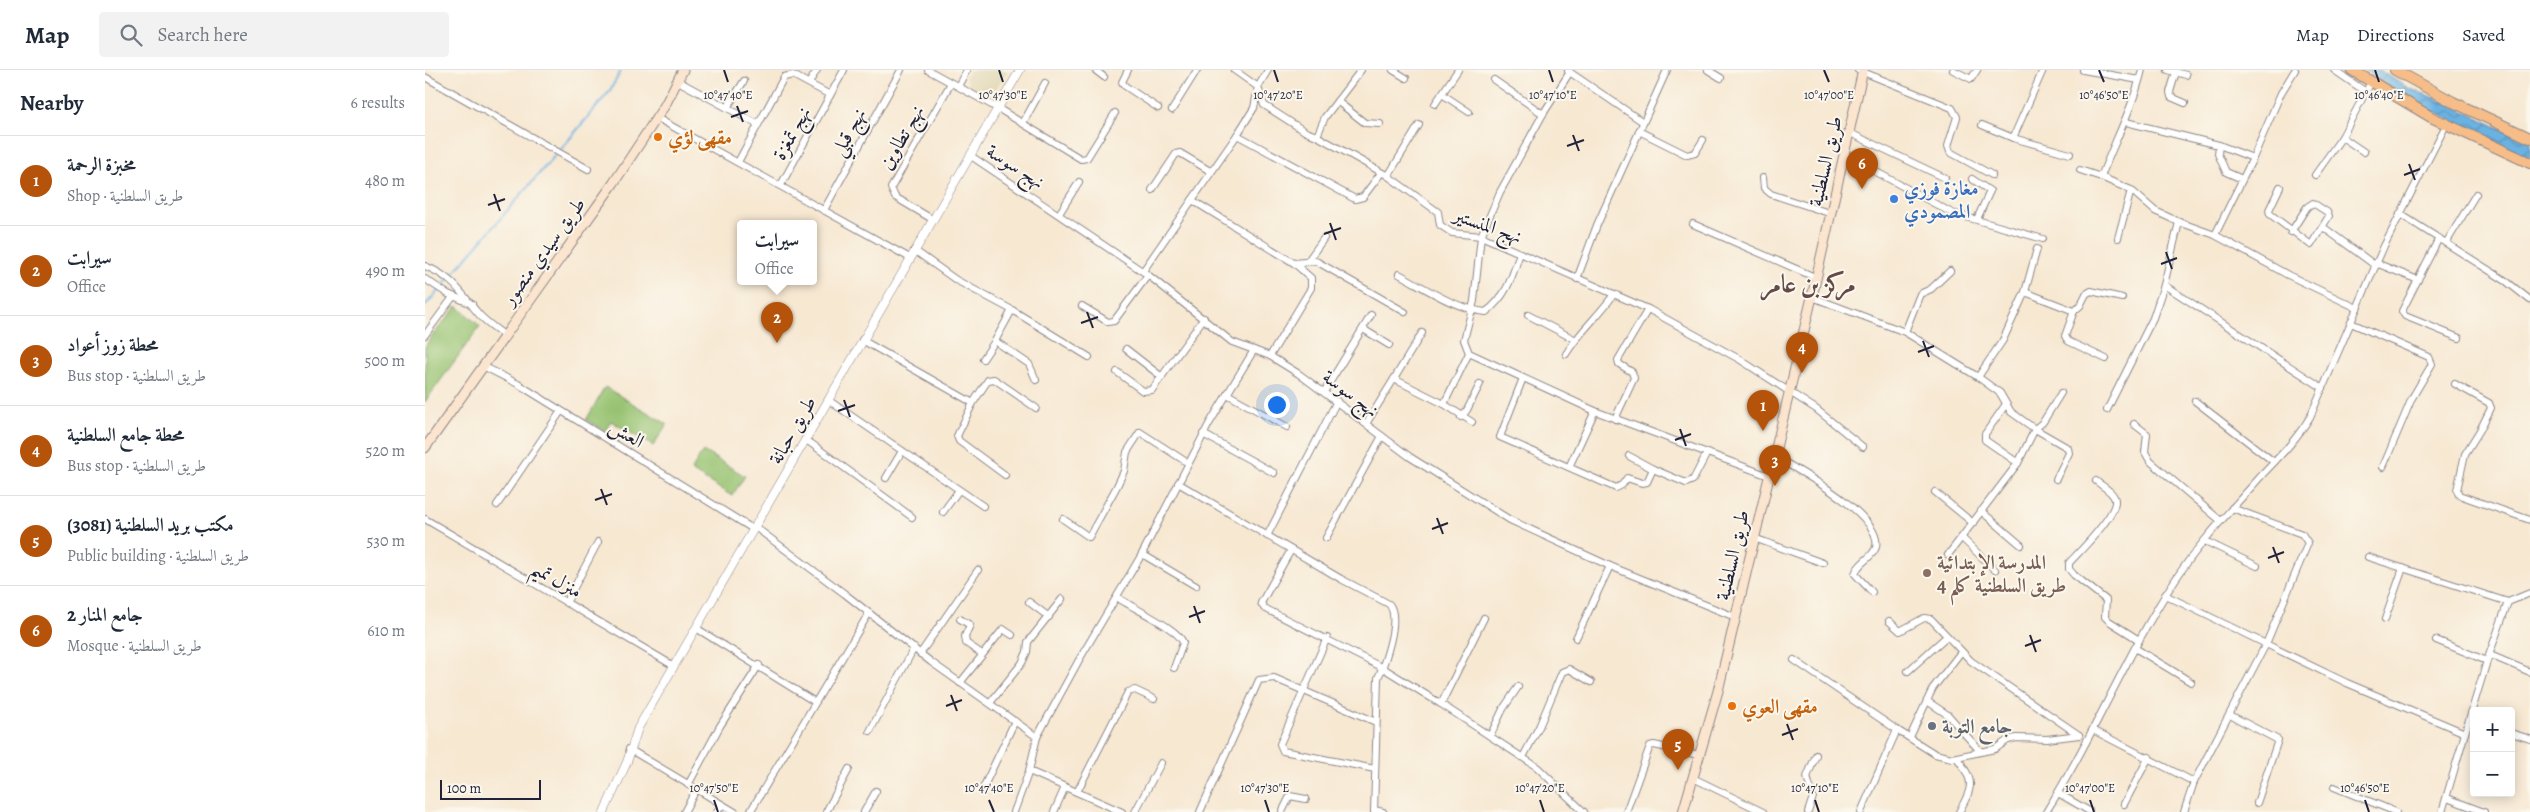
<!DOCTYPE html>
<meta charset="utf-8">
<style>
:root{--surface:#fff;--page:#f2f2f3;--text:#1f2937;--muted:#747a83;--line:#e0e1e3;--accent:#b45309}
body{margin:0;font-family:Alegreya,Amiri,serif;background:var(--page);color:var(--text)}
.controls{position:absolute;right:15px;bottom:15px;display:grid;overflow:hidden;border-radius:5px;box-shadow:0 2px 12px #0003}
.controls button{width:45px;height:45px;display:grid;place-items:center;padding:0;border:0;border-bottom:1px solid var(--line);background:var(--surface);color:var(--text);font:25px sans-serif}
.scale{position:absolute;left:15px;bottom:12px;width:101px;box-sizing:border-box;padding-left:5px;border:2px solid #22223b;border-top:0;font-size:14px;line-height:18px;white-space:nowrap;color:#22223b;-webkit-text-stroke:4px #fbf7ec;paint-order:stroke}
.you{position:absolute;left:851px;top:334px;width:18px;height:18px;margin:-12px;border:4px solid #fff;border-radius:50%;background:#1a73e8;box-shadow:0 0 0 8px #1a73e833}
.badge{display:grid;place-items:center;width:32px;height:32px;border-radius:50%;background:var(--accent);color:#fff;font-size:16px;font-weight:700}
.pin{position:absolute;translate:-50% -41px;filter:drop-shadow(0 1px 2px #0008)}
.pin::after{content:'';position:absolute;top:26px;width:18px;height:15px;background:inherit;clip-path:polygon(0 0,100% 0,50% 100%)}
.popup{position:absolute;left:312px;top:150px;width:80px;height:65px;box-sizing:border-box;display:grid;place-content:center;border-radius:5px;background:var(--surface);filter:drop-shadow(0 1px 4px #0005);font-size:16px;white-space:nowrap;color:var(--muted)}
.popup b{font-size:19px;color:var(--text)}
.popup::after{content:'';position:absolute;left:50%;top:100%;margin-left:-10px;border:10px solid transparent;border-top-color:var(--surface)}
.list{margin:0;padding:0;list-style:none}
h2{display:flex;justify-content:space-between;align-items:center;height:65px;margin:0;padding:0 20px;font-size:21px}
h2 small{font-size:16px;font-weight:400;color:var(--muted)}
.list li{display:grid;grid-template-columns:32px 1fr auto;gap:15px;align-items:center;box-sizing:border-box;height:90px;padding:0 20px;border-top:1px solid var(--line)}
.list b{display:block;font-size:19px;white-space:nowrap}
.list p{margin:0;font-size:16px;white-space:nowrap;color:var(--muted)}
.list em{font-size:16px;font-style:normal;color:var(--muted)}
.icon{flex:none;width:28px;height:28px;fill:none;stroke:currentColor;stroke-width:2;stroke-linecap:round;stroke-linejoin:round}
.map{position:relative;flex:none;width:2105px;height:742px;overflow:hidden}
header{display:flex;align-items:center;gap:30px;box-sizing:border-box;height:70px;padding:0 25px;background:var(--surface);border-bottom:1px solid var(--line)}
header strong{font-size:24px}
nav{display:flex;gap:28px;margin-inline-start:auto;font-size:18px}
.search{width:350px;height:45px;background:var(--page);display:flex;align-items:center;gap:12px;box-sizing:border-box;padding:0 18px;border-radius:5px;color:var(--muted);font-size:19px}
main{display:flex}
aside{flex:1;background:var(--surface)}
.map>svg:first-child{display:block}
.built{fill:#e4dbba}
.park{fill:#96c270;stroke:#5c7256}
.water{fill:url(#water-waves);stroke:#466a8e}
.lines{fill:none;stroke-linecap:round;stroke-linejoin:round}
.stream{stroke:#6ab2e2;stroke-width:2}
.minor-casing{stroke:#8c8586;stroke-width:8}
.tertiary-casing{stroke:#8c8586;stroke-width:9}
.secondary-casing{stroke:#8c8586;stroke-width:11}
.trunk-casing{stroke:#8c8586;stroke-width:12}
.minor{stroke:#fff;stroke-width:6}
.tertiary{stroke:#fff;stroke-width:8}
.secondary{stroke:#fce5cf;stroke-width:9}
.trunk{stroke:#f7bd88;stroke-width:10}
.ticks{fill:none;stroke:#22223b;stroke-width:2}
.food-dot{fill:#e8710a;stroke:#fbf7ec;stroke-width:2}
.shop-dot{fill:#3f7fe0;stroke:#fbf7ec;stroke-width:2}
.education-dot{fill:#8d6e63;stroke:#fbf7ec;stroke-width:2}
.worship-dot{fill:#6b7280;stroke:#fbf7ec;stroke-width:2}
.labels{text-anchor:middle;stroke-width:4;stroke-linejoin:round;paint-order:stroke}
.street-label{font-size:20px;fill:#22223b;stroke:#fbf7ec}
.food-label{font-size:20px;font-weight:bold;fill:#c56008;stroke:#fbf7ec;text-anchor:start}
.shop-label{font-size:20px;font-weight:bold;fill:#366cbe;stroke:#fbf7ec;text-anchor:start}
.education-label{font-size:20px;font-weight:bold;fill:#785e54;stroke:#fbf7ec;text-anchor:start}
.worship-label{font-size:20px;font-weight:bold;fill:#5b616d;stroke:#fbf7ec;text-anchor:start}
.district-label{font-size:25px;font-weight:bold;fill:#634a49;stroke:#fbf7ec}
.ticks-label{font-size:12px;text-anchor:middle;fill:#22223b;stroke:#fbf7ec;stroke-width:4;stroke-linejoin:round;paint-order:stroke}
</style>
<header>
<strong>Map</strong>
<div class="search"><svg class="icon" aria-label="search" viewBox="0 0 24 24"><circle cx="10" cy="10" r="6"/><path d="M15 15l6 6"/></svg>Search here</div>
<nav><a>Map</a><a>Directions</a><a>Saved</a></nav>
</header>
<main>
<aside>
<h2>Nearby<small>6 results</small></h2>
<ul class="list">
<li><span class="badge">1</span><div><b>مخبزة الرحمة</b><p>Shop · طريق السلطنية</p></div><em>480 m</em></li>
<li><span class="badge">2</span><div><b>سيرابت</b><p>Office</p></div><em>490 m</em></li>
<li><span class="badge">3</span><div><b>محطة زوز أعواد</b><p>Bus stop · طريق السلطنية</p></div><em>500 m</em></li>
<li><span class="badge">4</span><div><b>محطة جامع السلطنية</b><p>Bus stop · طريق السلطنية</p></div><em>520 m</em></li>
<li><span class="badge">5</span><div><b>مكتب بريد السلطنية (3081)</b><p>Public building · طريق السلطنية</p></div><em>530 m</em></li>
<li><span class="badge">6</span><div><b>جامع المنار 2</b><p>Mosque · طريق السلطنية</p></div><em>610 m</em></li>
</ul>
</aside>
<div class="map">
<svg width="2105" height="742" viewBox="0 0 2105 742">
<defs>
<pattern id="water-waves" width="16" height="10" patternUnits="userSpaceOnUse" patternTransform="scale(1.25)"><rect width="16" height="10" fill="#6ab2e2"/><path d="M0 5q4-4 8 0t8 0" fill="none" stroke="#5790b8"/></pattern>
</defs>
<rect width="100%" height="100%" fill="#fbf7ec"/>
<filter id="ink" filterUnits="userSpaceOnUse"><feTurbulence type="fractalNoise" baseFrequency=".02" numOctaves="2"/><feDisplacementMap in="SourceGraphic" scale="10" xChannelSelector="R" yChannelSelector="G"/><feConvolveMatrix kernelMatrix="1 2 1 2 8 2 1 2 1" color-interpolation-filters="sRGB"/></filter>
<filter id="wash" filterUnits="userSpaceOnUse"><feTurbulence type="fractalNoise" baseFrequency=".0096" numOctaves="4" result="noise"/><feDisplacementMap in="SourceGraphic" scale="20" xChannelSelector="R" yChannelSelector="G"/><feGaussianBlur stdDeviation="1.12" result="paint"/><feColorMatrix in="noise" values="0 0 0 0 0 0 0 0 0 0 0 0 0 0 0 0 0 1.4 0 .05"/><feComposite in="paint" operator="in"/></filter>
<g filter="url(#wash)">
<rect width="100%" height="100%" fill="#f7e8d2"/>
<!-- built -->
<polygon class="built" points="545,0 582,0 569,23 563,24 554,20 551,25 540,20 543,14 541,7"/>
<!-- park -->
<g class="park">
<polygon points="32,236 55,256 0,332 0,277 6,267"/>
<polygon points="180,317 242,354 228,376 186,351 180,361 161,350"/>
<polygon points="278,381 320,406 307,426 266,401"/>
</g>
<!-- water -->
<polygon class="water" points="1939,0 1954,0 1983,18 2013,29 2105,72 2105,88 1984,30"/>
<g class="lines">
<!-- stream -->
<g class="stream">
<polyline points="135,80 184,22 196,1"/>
<polyline points="0,236 132,83"/>
</g>
</g>
</g>
<g filter="url(#ink)">
<g class="lines">
<defs>
<g id="minor">
<polyline points="503,0 574,39 656,89 662,88 690,43"/>
<polyline points="670,0 679,7"/>
<polyline points="703,0 697,12 700,16 733,38"/>
<polyline points="809,0 833,17 839,35 881,62 892,66 963,106 1013,142 1015,155 1027,163 1056,166 1223,239 1314,289 1391,339 1438,377"/>
<polyline points="968,0 981,8"/>
<polyline points="1283,0 1296,8"/>
<polyline points="1433,0 1527,38 1532,47 1523,76 1525,82 1567,105"/>
<polyline points="1528,0 1546,9 1552,0"/>
<polyline points="1658,0 1714,10"/>
<path d="M 1717,0 C 1707,40 1690,70 1676,107 L 1706,120 L 1730,141 L 1754,152 L 1739,215 L 1898,318"/>
<polyline points="1743,0 1761,5"/>
<polyline points="1909,0 1941,22"/>
<polyline points="1143,1 1218,52"/>
<polyline points="1751,2 1745,22 1746,27 1760,33"/>
<polyline points="0,7 163,99"/>
<polyline points="1069,10 1118,44"/>
<polyline points="253,11 332,54"/>
<polyline points="384,13 392,0"/>
<polyline points="533,16 542,0"/>
<polyline points="1017,24 1044,42"/>
<polyline points="912,31 940,53 955,54"/>
<polyline points="1010,34 1033,0"/>
<polyline points="302,38 319,11"/>
<polyline points="747,40 772,0"/>
<polyline points="232,48 485,188"/>
<polyline points="1701,52 1794,75 1828,88 1790,165"/>
<polyline points="598,53 620,13"/>
<polyline points="1557,55 1588,68 1645,84"/>
<polyline points="1214,61 1262,85 1270,83 1278,70"/>
<polyline points="1425,63 1520,108"/>
<polyline points="812,65 930,129 938,127 956,103"/>
<polyline points="892,66 900,47 936,0"/>
<polyline points="1588,68 1618,0"/>
<polyline points="1794,75 1793,84 1801,102 1817,109"/>
<polyline points="1939,82 1917,67 1946,12"/>
<polyline points="1420,85 1527,143 1618,169"/>
<polyline points="546,86 723,205 807,272 845,286 874,304 985,387 1085,450 1185,496 1310,547"/>
<polyline points="1828,88 1856,23 1870,0"/>
<polyline points="313,92 359,7 368,5 405,25"/>
<polyline points="1655,100 1676,107"/>
<polyline points="1890,105 1917,67"/>
<polyline points="963,106 994,55"/>
<polyline points="1338,108 1339,118 1346,124 1407,144"/>
<polyline points="1547,109 1565,121 1552,149"/>
<polyline points="356,115 419,0"/>
<polyline points="1855,117 1844,140 1845,144 1886,175 1904,146 1902,142 1888,133 1882,137 1866,162"/>
<polyline points="727,120 751,84 755,83 785,101"/>
<polyline points="767,130 869,193 886,208 886,218 845,286"/>
<polyline points="399,140 476,0"/>
<polyline points="634,144 654,112"/>
<polyline points="1975,144 2081,211 2105,230"/>
<polyline points="507,149 470,127 466,118 526,13"/>
<polyline points="1754,152 1790,165 1863,205 1932,238"/>
<polyline points="1268,154 1392,208"/>
<polyline points="1898,157 1951,196"/>
<polyline points="1693,168 1706,120"/>
<polyline points="2014,168 1977,241 1980,246 2034,268"/>
<polyline points="2021,173 2051,124"/>
<polyline points="489,180 531,210 587,240 664,287"/>
<polyline points="882,192 899,168"/>
<polyline points="869,193 891,191 980,242"/>
<polyline points="1951,193 1993,210"/>
<path d="M 0,196 C 27,207 35,221 52,242 C 59,251 70,258 79,265"/>
<polyline points="718,201 812,65 829,38 833,17 843,0"/>
<path d="M 974,204 C 1002,219 1030,239 1061,242 C 1082,226 1087,207 1095,183"/>
<polyline points="0,209 23,224 47,234"/>
<polyline points="1152,209 1172,155 1242,0"/>
<polyline points="1600,222 1612,179"/>
<polyline points="1387,227 1480,262 1553,307 1578,270 1600,222 1649,241 1655,236 1661,224 1666,221 1697,228"/>
<polyline points="657,236 683,252 689,251 723,205"/>
<polyline points="587,240 570,271 604,294 611,310"/>
<polyline points="1649,241 1640,266 1643,271 1681,289"/>
<polyline points="1103,245 1149,269"/>
<polyline points="1926,253 2004,287 2007,294 1987,328 1958,397"/>
<polyline points="938,259 964,275"/>
<polyline points="1480,262 1495,224 1506,219 1525,201"/>
<polyline points="0,265 28,227"/>
<polyline points="437,270 548,333"/>
<polyline points="701,279 737,307"/>
<polyline points="1044,283 1170,341 1344,406"/>
<path d="M 1141,284 C 1154,262 1174,246 1189,224"/>
<polyline points="558,289 570,271"/>
<polyline points="58,296 93,314 328,459"/>
<polyline points="692,302 718,321 727,320 779,248"/>
<polyline points="1098,308 1075,367 1191,418 1197,415 1202,408 1217,413 1222,412 1228,399 1261,413 1268,410 1282,383"/>
<polyline points="969,309 997,263"/>
<polyline points="2030,314 2064,333 2066,338 2055,360 2040,384 2032,420 2034,425 2105,450"/>
<polyline points="899,322 946,245"/>
<polyline points="802,324 862,357"/>
<polyline points="403,330 558,436"/>
<polyline points="1770,331 1849,392"/>
<polyline points="1019,334 1047,352"/>
<polyline points="1581,334 1560,364 1560,370 1593,393"/>
<polyline points="1682,340 1728,248 1739,215"/>
<polyline points="1036,347 1042,340 1055,314"/>
<polyline points="1190,349 1209,308 1207,302 1194,294 1193,290 1223,239"/>
<polyline points="941,354 969,309 1019,334 1044,283 1039,270 1049,231 1056,166 1075,122 1118,44 1145,2"/>
<polyline points="1709,354 1722,364 1720,382 1725,391 1796,451"/>
<polyline points="778,364 849,403"/>
<polyline points="380,369 487,447"/>
<polyline points="1204,386 1228,399"/>
<path d="M 1349,386 C 1372,400 1458,445 1451,477 C 1448,488 1433,492 1430,504 L 1447,522"/>
<polyline points="1144,397 1170,341"/>
<polyline points="580,405 534,371 532,366 548,333 563,310 569,309 611,338"/>
<polyline points="461,408 477,381"/>
<polyline points="1631,409 1644,383 1643,378 1610,359 1618,352 1636,323"/>
<path d="M 1671,411 C 1677,416 1689,422 1690,430 C 1692,445 1654,482 1644,493 L 1644,499 L 1649,505 L 1681,530 L 1680,547 L 1684,551 L 1714,570"/>
<path d="M 753,413 L 916,509 L 964,534 C 976,548 960,592 953,608 L 949,742"/>
<polyline points="1510,422 1548,453"/>
<polyline points="72,435 136,341"/>
<polyline points="1807,438 1877,464 1883,473 1841,574 1922,613 2040,663 2062,591 2083,532"/>
<polyline points="1556,441 1596,475"/>
<polyline points="518,442 534,420"/>
<polyline points="0,449 249,596"/>
<polyline points="638,449 664,467 692,416 699,401 702,382 715,362 763,393"/>
<polyline points="330,457 420,524 506,592 612,667"/>
<polyline points="842,466 912,331"/>
<polyline points="901,468 957,366"/>
<polyline points="1329,468 1398,493"/>
<polyline points="1537,468 1570,500"/>
<polyline points="1780,471 1832,496"/>
<polyline points="866,480 836,533 839,538 958,598 1016,634 1112,697 1159,742"/>
<polyline points="717,484 771,516"/>
<polyline points="1523,485 1593,393 1610,359 1586,342 1575,323 1553,307"/>
<polyline points="1943,487 2083,532 2105,523"/>
<polyline points="1740,525 1841,574 1769,712 1759,742"/>
<path d="M 692,527 C 705,537 755,559 758,573 L 749,598"/>
<polyline points="604,532 624,547"/>
<polyline points="141,533 173,472"/>
<polyline points="535,549 545,555 540,566 541,573 557,584"/>
<polyline points="1960,549 1978,498"/>
<polyline points="1464,551 1475,561 1499,548 1506,549 1546,591 1654,665"/>
<polyline points="271,558 390,632"/>
<polyline points="902,568 855,674 858,681 950,699"/>
<polyline points="1151,568 1185,496"/>
<polyline points="2011,570 2062,591"/>
<polyline points="1710,578 1766,612"/>
<polyline points="495,584 553,500"/>
<polyline points="2065,585 2105,602"/>
<polyline points="1369,590 1472,660"/>
<polyline points="1483,601 1522,566"/>
<polyline points="535,613 578,559 587,565"/>
<polyline points="1502,631 1523,645 1555,681"/>
<polyline points="565,633 597,593 602,582 603,572 637,529"/>
<polyline points="1016,634 1059,548"/>
<polyline points="1805,645 1853,670 1832,733"/>
<polyline points="1668,660 1769,712"/>
<polyline points="445,661 489,578"/>
<polyline points="2086,663 2105,669"/>
<polyline points="1065,666 1078,639 1093,617"/>
<polyline points="1485,667 1508,618 1536,582"/>
<polyline points="204,679 310,742"/>
<polyline points="1098,687 1114,657 1137,602 1144,599 1166,612"/>
<path d="M 1532,688 C 1550,712 1548,716 1534,742"/>
<polyline points="604,701 697,742"/>
<polyline points="1268,708 1338,742"/>
<polyline points="263,715 295,656 334,595"/>
<polyline points="559,716 590,651"/>
<polyline points="1909,717 1971,742"/>
<polyline points="652,722 703,622 710,620 729,629"/>
<polyline points="1633,723 1664,741"/>
<polyline points="2022,728 2059,742"/>
<polyline points="1699,734 1724,687"/>
<polyline points="949,740 958,742"/>
<polyline points="259,742 271,720"/>
<polyline points="292,742 297,735"/>
<polyline points="325,742 444,543"/>
<polyline points="401,742 424,699"/>
<polyline points="439,742 451,721"/>
<polyline points="589,742 604,701 612,667 654,590 717,484 784,354 829,280"/>
<polyline points="629,742 640,717"/>
<polyline points="710,742 736,693"/>
<polyline points="775,742 834,610 849,608 951,652"/>
<polyline points="857,742 865,726 881,729"/>
<polyline points="1201,742 1225,676 1229,675 1274,685"/>
<polyline points="1383,742 1388,727 1382,707 1391,685"/>
<polyline points="1436,742 1472,660 1510,684 1527,688 1570,679 1583,670 1591,668 1622,669 1654,665"/>
<path d="M 1621,742 C 1669,667 1701,584 1750,510 C 1775,472 1807,439 1837,405 C 1854,387 1872,369 1885,347 L 1959,176 L 2021,55"/>
<polyline points="2017,742 2040,663"/>
</g>
<polyline id="tertiary" points="179,742 202,692 213,658 595,0"/>
<g id="secondary">
<polyline points="0,378 188,114 240,35 258,0"/>
<polyline points="1258,742 1293,621 1387,227 1438,0"/>
</g>
<g id="trunk">
<polyline points="1927,0 2006,47 2105,93"/>
<polyline points="1970,0 2028,32 2105,68"/>
</g>
</defs>
<!-- minor casing -->
<use href="#minor" class="minor-casing"/>
<!-- tertiary casing -->
<use href="#tertiary" class="tertiary-casing"/>
<!-- secondary casing -->
<use href="#secondary" class="secondary-casing"/>
<!-- trunk casing -->
<use href="#trunk" class="trunk-casing"/>
<!-- minor -->
<use href="#minor" class="minor"/>
<!-- tertiary -->
<use href="#tertiary" class="tertiary"/>
<!-- secondary -->
<use href="#secondary" class="secondary"/>
<!-- trunk -->
<use href="#trunk" class="trunk"/>
</g>
</g>
<!-- ticks -->
<path class="ticks" d="M 299,0 L 303,12M 574,0 L 578,12M 849,0 L 853,12M 1124,0 L 1128,12M 1399,0 L 1404,12M 1674,0 L 1679,12M 1950,0 L 1954,12M 312,36 L 318,52M 306,47 L 323,41M 1148,65 L 1154,81M 1142,76 L 1159,70M 1984,94 L 1990,110M 1979,105 L 1995,99M 69,124 L 75,141M 63,135 L 80,129M 905,153 L 911,170M 899,164 L 916,158M 1741,182 L 1747,199M 1736,194 L 1752,188M 662,242 L 668,258M 656,253 L 673,247M 1498,271 L 1504,287M 1493,282 L 1509,276M 419,330 L 425,347M 413,341 L 430,335M 1255,359 L 1261,376M 1250,370 L 1266,364M 176,419 L 182,435M 170,430 L 187,424M 1012,448 L 1018,464M 1007,459 L 1023,453M 1848,477 L 1854,493M 1843,488 L 1859,482M 769,536 L 775,553M 764,547 L 780,541M 1605,565 L 1611,582M 1600,576 L 1616,570M 526,625 L 532,641M 521,636 L 537,630M 1362,654 L 1368,670M 1357,665 L 1373,659M 289,730 L 293,742M 564,730 L 569,742M 840,730 L 844,742M 1115,730 L 1119,742M 1390,730 L 1394,742M 1665,730 L 1669,742M 1940,730 L 1944,742"/>
<!-- markers -->
<g class="food-dot">
<circle cx="233" cy="67" r="5"/>
<circle cx="1307" cy="636" r="5"/>
</g>
<circle class="shop-dot" cx="1469" cy="129" r="5"/>
<circle class="education-dot" cx="1502" cy="503" r="5"/>
<circle class="worship-dot" cx="1507" cy="656" r="5"/>
<g class="labels">
<!-- street labels -->
<g class="street-label">
<text transform="translate(423 62) rotate(-61)" y="7">نهج قبلي</text>
<text transform="translate(366 63) rotate(-61)" y="7">نهج تمغزة</text>
<text transform="translate(476 67) rotate(-60)" y="7">نهج تطاوين</text>
<text transform="translate(1400 91) rotate(-77)" y="7">طريق السلطنية</text>
<text transform="translate(591 96) rotate(33)" y="7">نهج سوسة</text>
<text transform="translate(1063 155) rotate(20)" y="7">نهج المنستير</text>
<text transform="translate(118 181) rotate(-54)" y="7">طريق سيدي منصور</text>
<text transform="translate(926 323) rotate(37)" y="7">نهج سوسة</text>
<text transform="translate(367 360) rotate(-60)" y="7">طريق حبانة</text>
<text transform="translate(202 363) rotate(31)" y="7">العش</text>
<text transform="translate(1307 485) rotate(-77)" y="7">طريق السلطنية</text>
<text transform="translate(132 509) rotate(30)" y="7">منزل تميم</text>
</g>
<!-- food labels -->
<g class="food-label">
<text x="243" y="74">مقهى لؤي</text>
<text x="1317" y="643">مقهى العوي</text>
</g>
<!-- shop labels -->
<g class="shop-label">
<text x="1479" y="125">مغازة فوزي<tspan x="1479" dy="23">المصمودي</tspan></text>
</g>
<!-- education labels -->
<g class="education-label">
<text x="1512" y="499">المدرسة الإبتدائية<tspan x="1512" dy="23">طريق السلطنية كلم 4</tspan></text>
</g>
<!-- worship labels -->
<g class="worship-label">
<text x="1517" y="663">جامع التوبة</text>
</g>
<!-- district labels -->
<g class="district-label">
<text x="1383" y="222">مركز بن عامر</text>
</g>
</g>
<g class="ticks-label">
<text x="578" y="29">10°47'30"E</text>
<text x="1404" y="29">10°47'00"E</text>
<text x="1954" y="29">10°46'40"E</text>
<text x="303" y="29">10°47'40"E</text>
<text x="853" y="29">10°47'20"E</text>
<text x="1128" y="29">10°47'10"E</text>
<text x="1679" y="29">10°46'50"E</text>
<text x="289" y="722">10°47'50"E</text>
<text x="564" y="722">10°47'40"E</text>
<text x="840" y="722">10°47'30"E</text>
<text x="1115" y="722">10°47'20"E</text>
<text x="1390" y="722">10°47'10"E</text>
<text x="1665" y="722">10°47'00"E</text>
<text x="1940" y="722">10°46'50"E</text>
</g>
</svg>
<div class="controls">
<button>+</button>
<button>−</button>
</div>
<div class="scale">100 m</div>
<div class="you"></div>
<div class="pin badge" style="left:1338px;top:361px">1</div>
<div class="pin badge" style="left:352px;top:273px">2</div>
<div class="popup"><b>سيرابت</b>Office</div>
<div class="pin badge" style="left:1350px;top:416px">3</div>
<div class="pin badge" style="left:1377px;top:303px">4</div>
<div class="pin badge" style="left:1253px;top:700px">5</div>
<div class="pin badge" style="left:1437px;top:119px">6</div>
</div>
</main>
